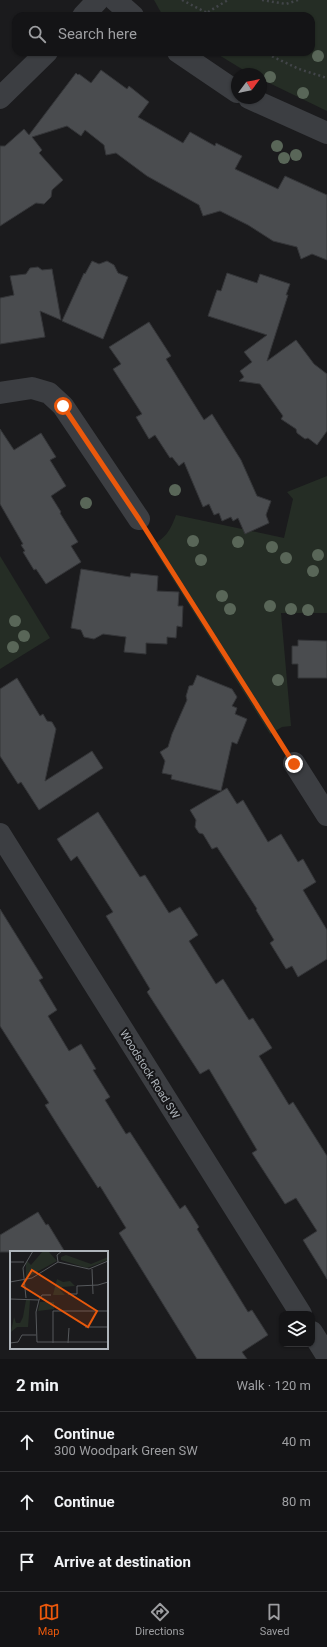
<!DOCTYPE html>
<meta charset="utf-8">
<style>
:root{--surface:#141416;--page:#212123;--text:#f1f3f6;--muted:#9d9ea1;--line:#333335;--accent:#ea580c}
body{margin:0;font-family:Roboto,sans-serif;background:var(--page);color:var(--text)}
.controls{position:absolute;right:12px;bottom:12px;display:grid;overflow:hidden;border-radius:8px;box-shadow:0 1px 3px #0004}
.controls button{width:36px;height:36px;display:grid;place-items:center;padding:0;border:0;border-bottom:1px solid var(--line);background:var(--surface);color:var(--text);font:20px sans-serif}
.compass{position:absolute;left:231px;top:68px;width:36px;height:36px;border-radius:50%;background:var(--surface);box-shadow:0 1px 3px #0004;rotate:58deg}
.stop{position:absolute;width:12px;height:12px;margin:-9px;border:3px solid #ea580c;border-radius:50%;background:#fff}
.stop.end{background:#ea580c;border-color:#fff;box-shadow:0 1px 4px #0008}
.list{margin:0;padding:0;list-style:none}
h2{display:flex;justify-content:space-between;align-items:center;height:52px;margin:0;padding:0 16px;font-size:17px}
h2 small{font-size:13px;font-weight:400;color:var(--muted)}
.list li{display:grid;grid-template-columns:26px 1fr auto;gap:12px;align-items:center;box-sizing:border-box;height:60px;padding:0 16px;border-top:1px solid var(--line)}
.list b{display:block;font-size:15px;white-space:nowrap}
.list p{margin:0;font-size:13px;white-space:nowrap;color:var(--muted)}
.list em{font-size:13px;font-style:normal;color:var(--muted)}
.icon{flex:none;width:22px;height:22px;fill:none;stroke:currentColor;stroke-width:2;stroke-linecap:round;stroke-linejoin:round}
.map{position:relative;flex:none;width:327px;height:1359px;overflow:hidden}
.search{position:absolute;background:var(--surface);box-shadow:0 1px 3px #0004;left:12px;right:12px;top:12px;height:44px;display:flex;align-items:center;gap:10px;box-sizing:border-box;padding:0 14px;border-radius:12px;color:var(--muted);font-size:15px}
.sheet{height:232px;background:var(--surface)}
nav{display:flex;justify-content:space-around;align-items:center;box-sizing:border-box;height:56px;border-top:1px solid var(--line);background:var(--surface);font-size:11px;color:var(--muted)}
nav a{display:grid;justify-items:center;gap:2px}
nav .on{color:var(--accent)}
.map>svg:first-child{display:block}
.green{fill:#252d25}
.building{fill:#4a4c4f;stroke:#353639}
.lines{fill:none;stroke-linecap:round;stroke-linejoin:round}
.path{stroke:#424549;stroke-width:2.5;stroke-dasharray:2 3;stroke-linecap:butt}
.street{stroke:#3c3e42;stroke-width:22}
.tree{fill:#596658}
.route{stroke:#ea580c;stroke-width:5}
.labels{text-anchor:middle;stroke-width:4;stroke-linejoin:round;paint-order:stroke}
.street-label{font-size:11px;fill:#afb5bb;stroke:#161618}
.inset-road{fill:none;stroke:#56595c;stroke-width:1}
.view{fill:#e8590c;fill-opacity:0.15;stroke:#e8590c;stroke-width:2}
.inset-edge{fill:none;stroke:#afb5bb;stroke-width:2}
</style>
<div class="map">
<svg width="327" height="1359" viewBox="0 0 327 1359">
<rect width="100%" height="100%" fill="#1b1b1d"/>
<!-- green -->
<g class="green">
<polygon points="154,0 327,0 327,111 261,79 261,74 250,74 214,52 311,52 311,16 163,16"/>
<path d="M 327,476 L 327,613 L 281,613 L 291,726 L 282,727 L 270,734 L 152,546 C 167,536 170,531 176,515 L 284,538 L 293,499 L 287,492 Z"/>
<polygon points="0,556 50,638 0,669"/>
</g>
<!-- building -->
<g class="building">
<polygon points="101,70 127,89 129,86 149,102 138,117 183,143 190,132 215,146 216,143 242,156 235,169 278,189 285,176 327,195 327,260 312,254 301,259 297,247 273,241 248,225 220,211 203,216 199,205 147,176 116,153 106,155 104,145 85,130 81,136 67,126 32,137 42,150 39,153 63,180 52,190 51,197 44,204 36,203 0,226 0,146 5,146 24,129 29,135 76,73 78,75 79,74 91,83"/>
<polygon points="92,261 99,264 107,261 114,265 118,273 128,277 103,339 62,321 84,273 85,274"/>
<polygon points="38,267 42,270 52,269 61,320 40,311 45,337 0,344 0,298 14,295 10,276 26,274 30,268"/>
<polygon points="227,273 257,283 260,274 290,284 286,295 288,295 267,361 296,340 314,364 327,374 327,431 317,445 308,438 305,439 297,433 296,429 281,419 283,416 260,384 239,381 244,377 240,371 252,362 244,352 267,335 208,316 217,290 221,291"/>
<polygon points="149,322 171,356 166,359 204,420 212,414 241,460 257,496 271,501 266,515 269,523 245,534 238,518 233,521 231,517 222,521 219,513 214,515 209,504 203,507 184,462 179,466 172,457 170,458 155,435 149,439 136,417 142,414 113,369 121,364 109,347"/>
<polygon points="0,429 14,450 41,433 56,457 50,460 66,486 51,496 61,512 60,513 78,542 71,546 81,562 46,584 36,569 34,570 23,552 25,551 21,545 23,544 0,504"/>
<polygon points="81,569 130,577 131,573 158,576 157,591 179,592 178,606 183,606 182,627 177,626 176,638 167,637 167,644 146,643 146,654 124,652 126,637 103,634 94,639 84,637 81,630 71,628"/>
<polygon points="298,640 327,641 327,678 298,678 298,664 292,664 292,646 298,646"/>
<polygon points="197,675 232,689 237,697 232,706 237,708 235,714 247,719 237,744 232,742 221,791 171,779 172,775 162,773 165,761 160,752 168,747 172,734 187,700 186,696 187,693 189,686 193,685"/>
<polygon points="17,678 40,716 43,714 47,721 52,722 56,729 45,781 92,751 103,768 39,810 21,782 18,784 0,756 0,689"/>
<polygon points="227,788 237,804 243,800 268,842 281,834 298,862 303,859 316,882 303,890 327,930 327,959 298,977 292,966 286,969 270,943 274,940 256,910 257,909 217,847 212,849 203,834 199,833 195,827 196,820 190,810"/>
<polygon points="98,812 140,877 145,875 169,913 180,907 198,935 189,941 216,984 223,979 249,1020 253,1018 272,1048 259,1056 289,1105 293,1102 327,1156 327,1279 303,1240 317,1231 296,1198 285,1204 252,1153 257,1150 209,1069 200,1074 147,992 150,989 106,916 113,912 77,856 71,861 57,839"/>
<polygon points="0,909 43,978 39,980 57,1010 48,1016 69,1051 81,1044 96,1069 93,1070 110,1097 105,1100 126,1134 130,1132 180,1209 185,1205 199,1227 197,1229 248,1312 252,1310 268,1335 242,1352 247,1359 197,1359 119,1233 126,1228 100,1186 98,1188 60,1129 45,1105 49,1103 0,1026"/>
<polygon points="38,1212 46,1225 48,1224 65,1252 0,1252 0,1235"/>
</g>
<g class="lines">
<!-- path -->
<g class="path">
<polyline points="182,0 213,16"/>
<polyline points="262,0 286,4 298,0"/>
<polyline points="208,12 228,0"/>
<polyline points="263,52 299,69 327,78"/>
<polyline points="150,537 282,745"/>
</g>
<!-- street -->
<g class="street">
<polyline points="115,0 133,16"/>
<polyline points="83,16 98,0"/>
<polyline points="178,52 237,92"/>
<polyline points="0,98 47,52"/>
<polyline points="249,98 327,133"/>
<polyline points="0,393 32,388 49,393 63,406 139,519"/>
<polyline points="294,763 327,815"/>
<polyline points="0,834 301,1314"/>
<polyline points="312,1332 327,1356"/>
</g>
</g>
<!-- trees -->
<g class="tree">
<circle cx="318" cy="56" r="6"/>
<circle cx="270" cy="77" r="6"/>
<circle cx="303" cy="93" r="6"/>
<circle cx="277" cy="146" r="6"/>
<circle cx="296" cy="155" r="6"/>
<circle cx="284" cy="158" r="6"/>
<circle cx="175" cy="490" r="6"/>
<circle cx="86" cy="503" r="6"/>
<circle cx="193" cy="541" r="6"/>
<circle cx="238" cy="542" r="6"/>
<circle cx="272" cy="547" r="6"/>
<circle cx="318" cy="555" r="6"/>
<circle cx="286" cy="558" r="6"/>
<circle cx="201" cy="560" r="6"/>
<circle cx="313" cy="571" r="6"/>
<circle cx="222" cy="596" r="6"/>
<circle cx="270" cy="606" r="6"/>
<circle cx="230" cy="609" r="6"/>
<circle cx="291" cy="609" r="6"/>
<circle cx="308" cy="610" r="6"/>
<circle cx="15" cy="621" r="6"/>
<circle cx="24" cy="636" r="6"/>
<circle cx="13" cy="647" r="6"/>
<circle cx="278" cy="680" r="6"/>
</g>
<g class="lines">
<!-- route -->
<polyline class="route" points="63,406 139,519 294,764"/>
</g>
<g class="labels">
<!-- street labels -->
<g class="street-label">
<text transform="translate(150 1074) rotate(58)" y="4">Woodstock Road SW</text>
</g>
</g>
<!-- overview -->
<g transform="translate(10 1251)">
<rect width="98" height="98" fill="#1b1b1d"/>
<path d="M 33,0 L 38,0 L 47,10 L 16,27 L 16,12 L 17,10 L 21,14 ZM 56,4 L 81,13 L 98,6 L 98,9 L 77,17 L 51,9 L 51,6 ZM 47,28 L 53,31 L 60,30 L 65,35 L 52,36 L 50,39 L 55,44 L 43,44 ZM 16,49 L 20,49 L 18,76 L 7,76 L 1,81 L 4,66 L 6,72 L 10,72 L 13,66 ZM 30,51 L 44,51 L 44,58 L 28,60 Z" fill="#252d25"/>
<path class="inset-road" d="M 0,11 L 14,11M 48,11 L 47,4 L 52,0M 82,18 L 83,43M 0,31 L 22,27 L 48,11 L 79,18 L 98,10M 58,43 L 67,43 L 67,35 L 88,34 L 98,31M 16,47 L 13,17 L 23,0M 0,48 L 29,49 L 26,61 L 27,91 L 98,91M 29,49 L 32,44 L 41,44M 75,76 L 98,76M 0,92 L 8,91 L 12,84 L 26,84M 43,92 L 43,60 L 98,60M 58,92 L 59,77"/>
<path class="view" d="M 22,19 L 87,60 L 78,76 L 12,35 Z"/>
<rect width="98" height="98" class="inset-edge"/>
</g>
</svg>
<div class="controls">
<button><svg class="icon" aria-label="layers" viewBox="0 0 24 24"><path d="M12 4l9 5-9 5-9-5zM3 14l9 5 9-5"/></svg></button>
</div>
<svg class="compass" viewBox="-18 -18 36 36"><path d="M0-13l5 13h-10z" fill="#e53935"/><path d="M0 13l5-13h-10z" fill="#9d9ea1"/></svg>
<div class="stop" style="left:63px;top:406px"></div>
<div class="stop end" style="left:294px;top:764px"></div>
<div class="search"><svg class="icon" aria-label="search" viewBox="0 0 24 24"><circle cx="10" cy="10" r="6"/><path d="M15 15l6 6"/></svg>Search here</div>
</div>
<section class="sheet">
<h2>2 min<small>Walk · 120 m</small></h2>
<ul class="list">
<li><svg class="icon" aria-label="ahead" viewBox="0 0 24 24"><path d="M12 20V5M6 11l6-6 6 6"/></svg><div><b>Continue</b><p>300 Woodpark Green SW</p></div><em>40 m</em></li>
<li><svg class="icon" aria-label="ahead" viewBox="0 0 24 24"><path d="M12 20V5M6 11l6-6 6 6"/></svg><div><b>Continue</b></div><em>80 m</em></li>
<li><svg class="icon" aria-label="arrive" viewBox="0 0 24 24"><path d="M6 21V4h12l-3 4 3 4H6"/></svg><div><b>Arrive at destination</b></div></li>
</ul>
</section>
<nav>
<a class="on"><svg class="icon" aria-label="map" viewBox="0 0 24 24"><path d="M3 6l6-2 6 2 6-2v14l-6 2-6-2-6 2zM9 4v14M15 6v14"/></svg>Map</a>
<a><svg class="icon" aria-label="directions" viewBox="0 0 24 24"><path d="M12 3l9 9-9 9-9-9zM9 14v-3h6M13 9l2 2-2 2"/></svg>Directions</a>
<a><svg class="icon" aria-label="saved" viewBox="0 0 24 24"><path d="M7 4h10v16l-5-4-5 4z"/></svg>Saved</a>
</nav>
